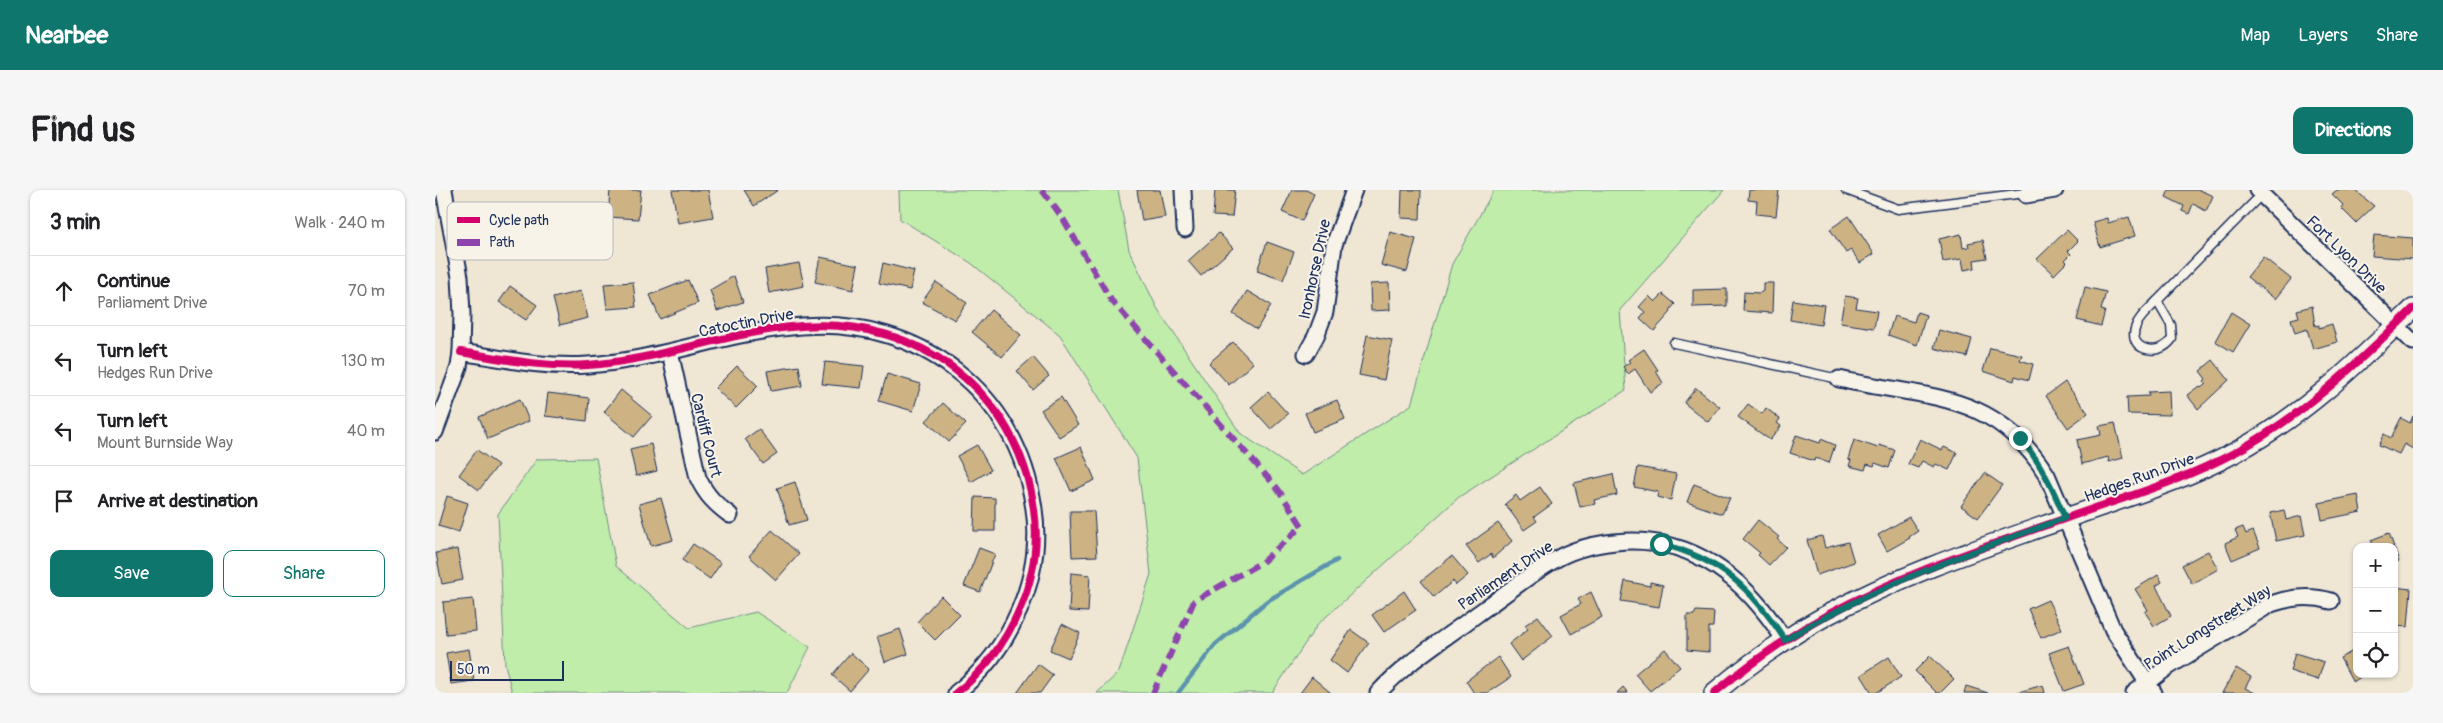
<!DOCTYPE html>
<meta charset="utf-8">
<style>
:root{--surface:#fff;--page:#f6f6f6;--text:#202124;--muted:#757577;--line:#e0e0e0;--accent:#0f766e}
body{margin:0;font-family:Pangolin,sans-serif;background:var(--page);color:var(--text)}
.controls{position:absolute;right:15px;bottom:15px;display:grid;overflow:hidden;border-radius:10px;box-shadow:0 1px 4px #0004}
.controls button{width:45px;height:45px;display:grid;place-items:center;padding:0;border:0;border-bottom:1px solid var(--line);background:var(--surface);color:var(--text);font:25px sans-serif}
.scale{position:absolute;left:15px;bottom:12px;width:114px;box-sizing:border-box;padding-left:5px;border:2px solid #1b2f5e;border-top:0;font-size:14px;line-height:18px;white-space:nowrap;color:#1b2f5e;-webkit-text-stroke:4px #f7f3e8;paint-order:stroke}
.stop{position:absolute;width:15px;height:15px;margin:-11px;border:4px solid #0f766e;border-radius:50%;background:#fff}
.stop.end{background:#0f766e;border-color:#fff;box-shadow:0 1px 5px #0008}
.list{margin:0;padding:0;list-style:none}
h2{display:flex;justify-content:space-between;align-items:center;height:65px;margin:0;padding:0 20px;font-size:21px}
h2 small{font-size:16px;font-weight:400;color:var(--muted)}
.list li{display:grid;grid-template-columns:32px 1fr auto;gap:15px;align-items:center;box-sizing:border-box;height:70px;padding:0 20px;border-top:1px solid var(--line)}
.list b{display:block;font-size:19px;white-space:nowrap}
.list p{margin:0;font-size:16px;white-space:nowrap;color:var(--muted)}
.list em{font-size:16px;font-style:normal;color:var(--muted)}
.actions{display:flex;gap:10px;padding:15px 20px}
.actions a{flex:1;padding:11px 0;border:1px solid var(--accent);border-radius:10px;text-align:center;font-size:18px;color:var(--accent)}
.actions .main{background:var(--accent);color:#fff}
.icon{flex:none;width:28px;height:28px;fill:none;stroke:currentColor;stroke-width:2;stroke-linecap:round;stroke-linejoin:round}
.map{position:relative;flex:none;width:1978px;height:503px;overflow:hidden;border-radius:10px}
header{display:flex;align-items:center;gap:30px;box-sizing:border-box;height:70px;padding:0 25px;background:var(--accent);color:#fff}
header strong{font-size:24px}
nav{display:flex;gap:28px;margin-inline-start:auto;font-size:18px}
.intro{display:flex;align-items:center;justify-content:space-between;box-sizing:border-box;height:120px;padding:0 30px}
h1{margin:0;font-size:35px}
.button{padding:12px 22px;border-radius:10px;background:var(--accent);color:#fff;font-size:18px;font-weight:700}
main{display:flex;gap:30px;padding:0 30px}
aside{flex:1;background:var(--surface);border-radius:10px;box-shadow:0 1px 4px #0004}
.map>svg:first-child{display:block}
.green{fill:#c0edaa;stroke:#6e8e84}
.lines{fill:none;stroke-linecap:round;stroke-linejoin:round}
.stream{stroke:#5b93ad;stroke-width:4.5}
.building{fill:#cdb383;stroke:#1b2f5e}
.service-casing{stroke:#1b2f5e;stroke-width:11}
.minor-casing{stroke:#1b2f5e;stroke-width:19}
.tertiary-casing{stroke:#1b2f5e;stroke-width:22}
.service{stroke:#f7f3e8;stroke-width:8}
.minor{stroke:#f7f3e8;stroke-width:15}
.tertiary{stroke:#f7f3e8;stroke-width:19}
.quiet{stroke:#8e44ad;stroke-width:6;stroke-dasharray:12 6;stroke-linecap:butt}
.cycleway-casing{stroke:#f7f3e8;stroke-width:11}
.cycleway{stroke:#d6006c;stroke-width:8}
.route{stroke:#0f766e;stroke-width:6}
.labels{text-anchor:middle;stroke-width:4;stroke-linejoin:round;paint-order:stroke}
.street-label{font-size:16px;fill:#1b2f5e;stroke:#f7f3e8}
.key{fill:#f7f3e8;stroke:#b5b8bf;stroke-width:1}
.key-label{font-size:14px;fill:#1b2f5e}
</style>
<header>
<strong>Nearbee</strong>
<nav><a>Map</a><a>Layers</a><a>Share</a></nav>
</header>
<div class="intro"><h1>Find us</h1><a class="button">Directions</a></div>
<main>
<aside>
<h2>3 min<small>Walk · 240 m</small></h2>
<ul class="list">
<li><svg class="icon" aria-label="ahead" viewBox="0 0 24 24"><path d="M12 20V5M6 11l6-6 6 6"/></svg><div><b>Continue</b><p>Parliament Drive</p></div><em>70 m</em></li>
<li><svg class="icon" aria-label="left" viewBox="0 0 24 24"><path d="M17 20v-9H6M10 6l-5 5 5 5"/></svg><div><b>Turn left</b><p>Hedges Run Drive</p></div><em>130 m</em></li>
<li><svg class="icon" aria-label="left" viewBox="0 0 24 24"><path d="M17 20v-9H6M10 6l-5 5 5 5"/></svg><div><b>Turn left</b><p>Mount Burnside Way</p></div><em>40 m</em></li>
<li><svg class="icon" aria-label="arrive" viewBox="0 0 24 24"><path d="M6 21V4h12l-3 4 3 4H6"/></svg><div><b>Arrive at destination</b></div></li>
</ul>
<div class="actions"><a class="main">Save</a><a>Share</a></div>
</aside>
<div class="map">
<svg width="1978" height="503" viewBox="0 0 1978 503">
<rect width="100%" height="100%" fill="#efe6d4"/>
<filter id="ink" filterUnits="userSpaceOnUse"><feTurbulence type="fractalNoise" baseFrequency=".02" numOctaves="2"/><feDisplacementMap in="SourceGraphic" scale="10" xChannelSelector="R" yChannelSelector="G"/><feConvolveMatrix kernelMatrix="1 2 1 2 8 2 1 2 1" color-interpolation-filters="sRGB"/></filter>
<g filter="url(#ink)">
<!-- green -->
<g class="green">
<polygon points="464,0 683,0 694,60 722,118 805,243 867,285 976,215 1017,74 1059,0 1289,0 1185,120 1191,200 1024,307 883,434 837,503 662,503 684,482 716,384 702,268 625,145 536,73 465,29"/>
<polygon points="161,268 181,376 254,438 321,422 375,457 352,503 77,503 70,474 63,324 102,269"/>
</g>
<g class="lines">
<!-- stream -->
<polyline class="stream" points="743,503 780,455 832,411 902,370"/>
</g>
<!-- building -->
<g class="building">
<polygon points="175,0 206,0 203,29 173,27"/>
<polygon points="237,0 273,0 278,27 243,33"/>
<polygon points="309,0 343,0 319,16"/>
<polygon points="702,0 725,0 730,27 707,31"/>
<polygon points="780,0 800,0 797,27 778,26"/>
<polygon points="857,0 871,0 879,4 867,31 847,22"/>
<polygon points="967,0 986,0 985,29 966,28"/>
<polygon points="1314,0 1344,0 1341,26 1321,24 1322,11 1313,10"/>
<polygon points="1734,0 1764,0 1778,6 1771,21 1758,14 1754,24 1747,21 1749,16 1731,7"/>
<polygon points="1902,0 1920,0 1939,16 1921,33 1906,18 1908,15 1897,4"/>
<polygon points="1414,26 1439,64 1425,73 1416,60 1411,63 1395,39"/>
<polygon points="1694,27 1700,46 1665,57 1658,32 1672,28 1673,33"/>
<polygon points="1632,40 1643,51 1633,61 1636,64 1630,70 1632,72 1619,85 1602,69"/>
<polygon points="955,42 981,49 972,82 946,75"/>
<polygon points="784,43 798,58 766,86 753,71"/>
<polygon points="1526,44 1528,58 1534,57 1533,53 1548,50 1552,68 1539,70 1540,78 1529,80 1527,69 1508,72 1504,49"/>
<polygon points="1939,45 1978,48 1978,69 1937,66"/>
<polygon points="832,52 859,62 848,90 822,81"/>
<polygon points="385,67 423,75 418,100 380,92"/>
<polygon points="1828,67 1856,89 1840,109 1812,87"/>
<polygon points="364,73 369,96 334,103 330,79"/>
<polygon points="448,73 479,81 475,100 444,93"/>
<polygon points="299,86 308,112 282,121 275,100"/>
<polygon points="253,90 263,113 225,129 215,105"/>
<polygon points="198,92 201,117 172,119 169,94"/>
<polygon points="501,92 532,113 520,130 487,112"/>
<polygon points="954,93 955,120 936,121 935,94"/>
<polygon points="1328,93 1338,93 1337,123 1308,121 1309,102 1325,103 1328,101"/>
<polygon points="75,96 102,115 91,130 64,112"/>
<polygon points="1650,97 1671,102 1666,120 1670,121 1666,136 1642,130"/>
<polygon points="1292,99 1292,116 1258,117 1258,100"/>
<polygon points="146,101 153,128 125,135 118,108"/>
<polygon points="812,101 836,115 822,139 798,124"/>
<polygon points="1228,104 1240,114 1235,120 1236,122 1219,141 1205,128 1210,122 1204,117 1214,106 1220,112"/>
<polygon points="1410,106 1423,108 1421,118 1442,121 1439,138 1405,133"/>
<polygon points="1358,110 1389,115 1386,135 1355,130"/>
<polygon points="1877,116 1880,136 1884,135 1884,138 1897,134 1902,152 1878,159 1872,139 1860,143 1856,129 1864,127 1862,120"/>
<polygon points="556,120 586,145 567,167 537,142"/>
<polygon points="1482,122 1491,125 1482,155 1453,145 1459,126 1479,132"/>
<polygon points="1796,122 1815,134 1798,162 1780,151"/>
<polygon points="1504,140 1537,149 1532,167 1499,158"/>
<polygon points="932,145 957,150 949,190 924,185"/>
<polygon points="798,152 818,173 794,195 774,173"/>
<polygon points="1555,158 1587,165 1585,170 1598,174 1594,190 1580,186 1579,191 1548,181"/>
<polygon points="1209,159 1223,180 1221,181 1228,193 1215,202 1200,179 1193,184 1188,177 1195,172 1193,170"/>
<polygon points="598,167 614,186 598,200 582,181"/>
<polygon points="1778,170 1794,190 1763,219 1752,205 1764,196 1766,198 1771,194 1769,191 1771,189 1765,181"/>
<polygon points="390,172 429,176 426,198 387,194"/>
<polygon points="302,176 323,196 301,218 280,198"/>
<polygon points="364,176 367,196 336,201 332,181"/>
<polygon points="452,184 486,194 478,221 444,211"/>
<polygon points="1630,192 1653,223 1633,238 1611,206"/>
<polygon points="1261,198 1285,217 1273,232 1249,213"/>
<polygon points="186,200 217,226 199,247 169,222"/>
<polygon points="1734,201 1735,225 1693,224 1692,207 1714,206 1713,202"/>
<polygon points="833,202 853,224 836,239 816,217"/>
<polygon points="113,203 154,208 152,231 110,226"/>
<polygon points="626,207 643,235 624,247 606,220"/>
<polygon points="85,209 94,231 53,249 44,227"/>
<polygon points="902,210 910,229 878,242 870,223"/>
<polygon points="508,213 531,234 514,252 491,231"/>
<polygon points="1313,214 1327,224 1331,218 1345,229 1342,233 1346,236 1335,250 1303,227"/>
<polygon points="1978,226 1978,259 1969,254 1964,264 1944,255 1949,244 1956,248 1966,228 1975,233"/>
<polygon points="1680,233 1688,268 1674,272 1673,267 1647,274 1642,250 1666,245 1664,236"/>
<polygon points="324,239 342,264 328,274 310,249"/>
<polygon points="1361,245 1385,253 1386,249 1400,255 1394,273 1380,268 1379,271 1355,263"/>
<polygon points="1485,249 1507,260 1509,257 1522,263 1514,280 1501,274 1499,277 1487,271 1483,278 1473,274"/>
<polygon points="1419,250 1443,258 1444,255 1460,260 1454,278 1440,273 1439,276 1432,274 1430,280 1414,276 1416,270 1413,269"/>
<polygon points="216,254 222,281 201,286 195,259"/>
<polygon points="542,255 556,280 536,292 522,266"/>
<polygon points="646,257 660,290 636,301 621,268"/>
<polygon points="42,260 63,275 44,300 24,285"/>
<polygon points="1203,277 1241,284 1236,310 1222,307 1223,302 1199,297"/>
<polygon points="1550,283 1567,295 1543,328 1526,316"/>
<polygon points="1178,284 1182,305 1159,310 1160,314 1145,317 1139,293"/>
<polygon points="360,292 372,330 354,335 342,298"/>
<polygon points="1259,294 1295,308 1287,324 1252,312"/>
<polygon points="1105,297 1117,314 1099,327 1102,331 1089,340 1070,314 1081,305 1085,311"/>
<polygon points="1923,305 1926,322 1887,330 1884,313"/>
<polygon points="12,306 33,313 24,342 3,336"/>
<polygon points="540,307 560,308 560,341 539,341"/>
<polygon points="226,308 238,350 216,356 204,314"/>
<polygon points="1849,320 1851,330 1866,326 1870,345 1841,351 1835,323"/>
<polygon points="635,321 659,321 662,366 637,367"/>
<polygon points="1474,327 1483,341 1474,347 1475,348 1452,361 1443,345"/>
<polygon points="1323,330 1344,347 1342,349 1351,357 1334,375 1323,365 1325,363 1308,349"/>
<polygon points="1063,333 1077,351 1058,368 1056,364 1044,373 1031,356"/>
<polygon points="1808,337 1811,344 1818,341 1825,358 1797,370 1790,353 1803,347 1800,340"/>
<polygon points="337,340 364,364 341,390 314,366"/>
<polygon points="1954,343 1959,357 1939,357 1936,350"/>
<polygon points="1387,346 1390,358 1413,352 1419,372 1382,385 1372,350"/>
<polygon points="258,354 286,373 275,389 247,370"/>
<polygon points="544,358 560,364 545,402 529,396"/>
<polygon points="1959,358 1964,371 1959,373"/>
<polygon points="22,359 28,390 7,394 1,363"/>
<polygon points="1773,361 1783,379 1757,394 1747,375"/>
<polygon points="1017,366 1033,385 1021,395 1018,391 999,407 986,391"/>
<polygon points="636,383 655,385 653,422 634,421"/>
<polygon points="1723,385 1727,392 1721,396 1736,426 1719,436 1710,422 1713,420 1700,399"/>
<polygon points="1190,391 1215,396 1215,392 1228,395 1224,417 1186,411"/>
<polygon points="1959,397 1976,399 1973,437 1959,436"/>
<polygon points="969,401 981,420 949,442 937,425"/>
<polygon points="1156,402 1167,427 1136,444 1126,425 1146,414 1143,409"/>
<polygon points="506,406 525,425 500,450 482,432"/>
<polygon points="38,409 41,441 11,444 8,412"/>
<polygon points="1613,410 1627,439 1606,448 1593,419"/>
<polygon points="1261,421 1279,422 1278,437 1274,437 1274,462 1252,460 1252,425 1259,425"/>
<polygon points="1103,426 1118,446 1086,471 1074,454 1093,439 1090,435"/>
<polygon points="627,434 645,443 634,468 615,460"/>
<polygon points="465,439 473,464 450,472 442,447"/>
<polygon points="916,440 934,453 912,483 895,470"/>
<polygon points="1634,456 1649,494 1629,501 1614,463"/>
<polygon points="34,459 39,491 16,494 11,463"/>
<polygon points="1230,459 1245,477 1215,501 1200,484"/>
<polygon points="1922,459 1922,484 1929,485 1918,492 1905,468"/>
<polygon points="416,463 434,479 415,501 397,485"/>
<polygon points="1860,463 1889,472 1883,490 1855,481"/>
<polygon points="1495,466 1519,489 1505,503 1502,503 1480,481"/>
<polygon points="1063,467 1076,487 1052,503 1039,503 1031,491"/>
<polygon points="1454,467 1466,487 1441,503 1437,503 1426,485"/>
<polygon points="603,474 618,485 605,503 582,503"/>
<polygon points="1801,478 1816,487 1810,498 1820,503 1787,503"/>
<polygon points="877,487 896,503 865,503"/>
<polygon points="1608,495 1610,503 1580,503"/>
<polygon points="1531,496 1553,503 1529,503"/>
<polygon points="1188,497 1193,503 1182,503"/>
</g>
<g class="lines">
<defs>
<g id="service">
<polyline points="1411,0 1463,19 1590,3"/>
<polyline points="1722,111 1827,4"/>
<path d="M 1722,111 L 1736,135 L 1737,149 C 1723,169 1691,159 1701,136 C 1704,127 1715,118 1722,111 Z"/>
<polyline points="1239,153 1404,189"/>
</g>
<g id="minor">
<polyline points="748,0 750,39"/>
<polyline points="1822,0 1978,152"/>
<polyline points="1591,5 1620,0"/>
<path d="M 26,162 C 69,169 110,178 153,175 C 226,170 294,141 367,136 C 484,127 583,202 599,319 C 609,387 575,461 521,503"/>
<path d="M 235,162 L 263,288 C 271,305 280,314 295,325"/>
<polyline points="871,164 881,146 890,122 899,55 919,0"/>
<path d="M 1404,189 C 1492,209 1559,200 1612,285 L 1678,440 L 1719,503"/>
<polyline points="0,242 24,177 26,162 27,124 25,87 9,0"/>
<path d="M 943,503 C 971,472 1008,450 1041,425 C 1068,406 1096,383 1125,367 C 1142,358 1162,354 1180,352 C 1257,344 1311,389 1350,451"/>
<path d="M 1699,503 L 1733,477 L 1836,414 C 1856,407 1875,405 1896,411"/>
</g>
<path id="tertiary" d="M 1279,503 C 1314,474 1352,447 1392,425 C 1467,384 1549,357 1629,329 C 1686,308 1745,292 1799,263 C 1871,224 1920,175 1978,119"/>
</defs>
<!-- service casing -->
<use href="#service" class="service-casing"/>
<!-- minor casing -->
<use href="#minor" class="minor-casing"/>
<!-- tertiary casing -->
<use href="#tertiary" class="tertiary-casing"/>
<!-- service -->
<use href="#service" class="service"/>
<!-- minor -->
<use href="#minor" class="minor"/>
<!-- tertiary -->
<use href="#tertiary" class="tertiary"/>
<!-- quiet -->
<polyline class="quiet" points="607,0 627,27 676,110 843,299 867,336 827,372 759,411 718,503"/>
<defs>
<g id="cycleway">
<path d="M 26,162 C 69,169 110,178 153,175 C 226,170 294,141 367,136 C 484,127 583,202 599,319 C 609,387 575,461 521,503"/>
<path d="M 1279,503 C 1314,474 1352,447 1392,425 C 1467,384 1549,357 1629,329 C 1686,308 1745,292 1799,263 C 1871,224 1920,175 1978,119"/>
</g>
</defs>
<!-- cycleway casing -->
<use href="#cycleway" class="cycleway-casing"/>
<!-- cycleway -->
<use href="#cycleway" class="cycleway"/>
</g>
</g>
<g class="lines" filter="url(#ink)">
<!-- route -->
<path class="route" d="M 1226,354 C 1286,369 1317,399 1350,450 C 1438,396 1534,363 1630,328 C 1618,299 1606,273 1585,248"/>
</g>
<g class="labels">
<!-- street labels -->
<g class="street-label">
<text transform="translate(1912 64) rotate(44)" y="6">Fort Lyon Drive</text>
<text transform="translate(879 79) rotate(-78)" y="6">Ironhorse Drive</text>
<text transform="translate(311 132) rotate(-11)" y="6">Catoctin Drive</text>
<text transform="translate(272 245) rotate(76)" y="6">Cardiff Court</text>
<text transform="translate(1704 287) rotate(-20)" y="6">Hedges Run Drive</text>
<text transform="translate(1070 385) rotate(-34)" y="6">Parliament Drive</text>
<text transform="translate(1772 437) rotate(-32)" y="6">Point Longstreet Way</text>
</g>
</g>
<!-- legend -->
<rect x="12" y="12" width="166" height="58" rx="8" class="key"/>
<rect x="22" y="27" width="23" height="6" fill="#d6006c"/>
<rect x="22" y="49" width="23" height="7" fill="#8e44ad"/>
<g class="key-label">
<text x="54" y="35">Cycle path</text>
<text x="54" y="57">Path</text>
</g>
</svg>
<div class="controls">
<button>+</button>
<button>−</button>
<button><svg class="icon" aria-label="locate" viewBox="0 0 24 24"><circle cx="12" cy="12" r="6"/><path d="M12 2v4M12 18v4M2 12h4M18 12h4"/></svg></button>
</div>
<div class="scale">50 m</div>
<div class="stop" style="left:1226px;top:354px"></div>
<div class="stop end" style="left:1585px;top:248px"></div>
</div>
</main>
